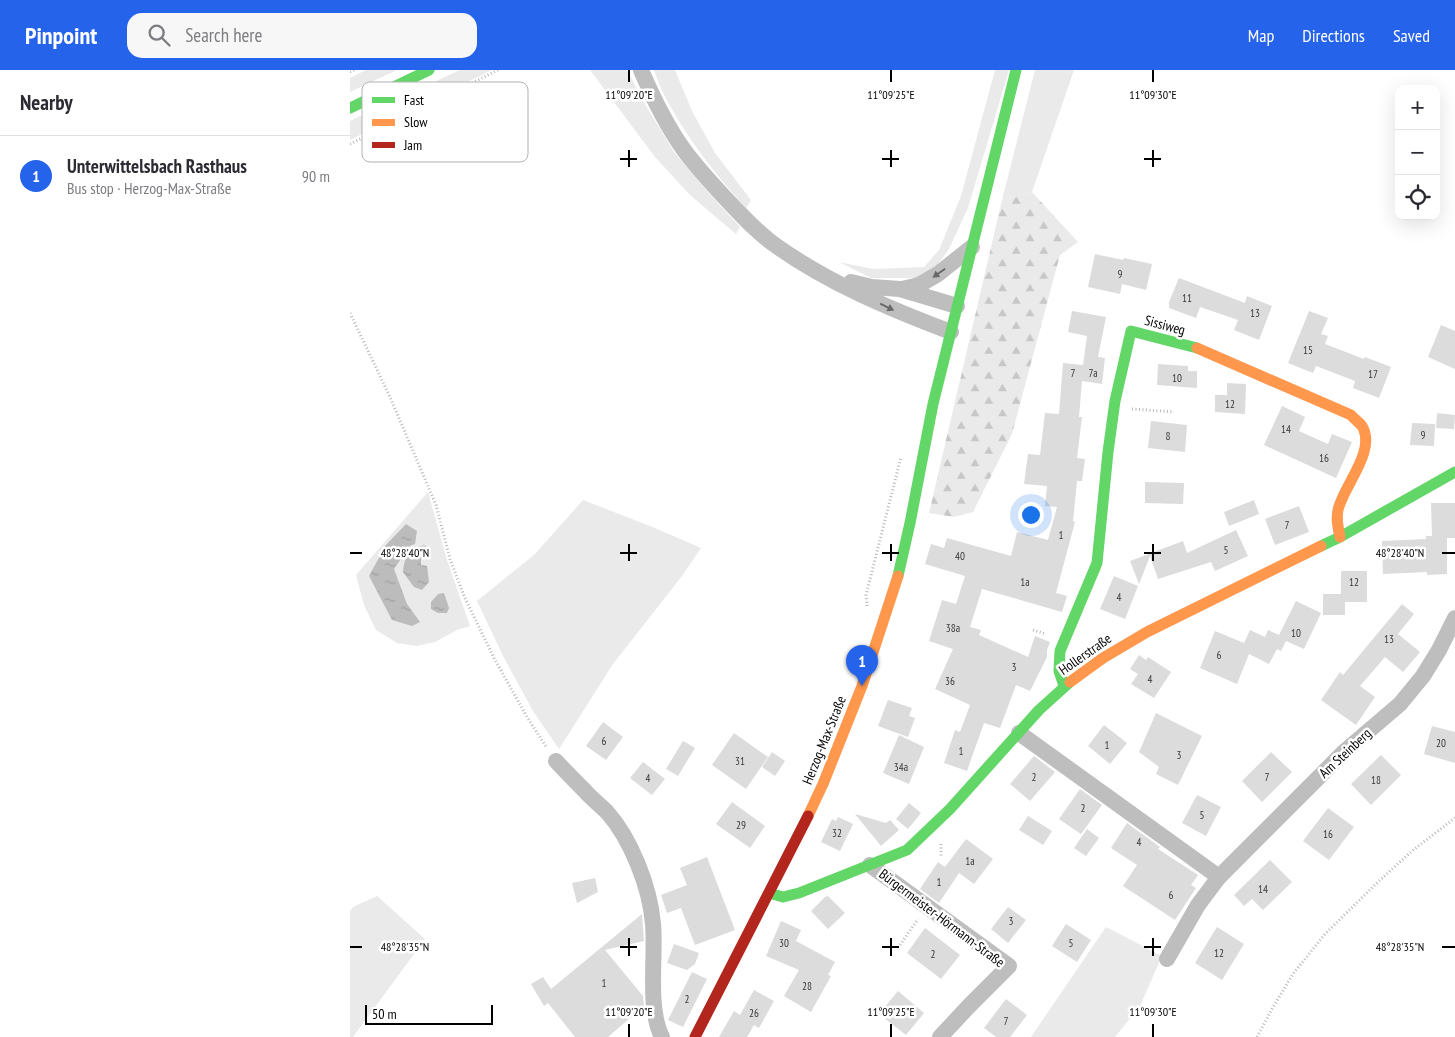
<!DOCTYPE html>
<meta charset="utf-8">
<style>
:root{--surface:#fff;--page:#f7f7f7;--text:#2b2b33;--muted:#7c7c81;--line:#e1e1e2;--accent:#2563eb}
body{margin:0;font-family:"PT Sans Narrow",sans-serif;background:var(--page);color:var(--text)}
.controls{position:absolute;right:15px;top:15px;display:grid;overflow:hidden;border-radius:10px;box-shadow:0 5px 20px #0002}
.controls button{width:45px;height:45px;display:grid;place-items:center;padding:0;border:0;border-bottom:1px solid var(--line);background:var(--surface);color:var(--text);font:25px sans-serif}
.scale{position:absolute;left:15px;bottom:12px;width:128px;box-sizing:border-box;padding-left:5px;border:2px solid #000;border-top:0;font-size:14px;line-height:18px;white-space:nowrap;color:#000;-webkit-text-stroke:4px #fff;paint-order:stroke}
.you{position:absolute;left:680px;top:444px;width:18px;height:18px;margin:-12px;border:4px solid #fff;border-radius:50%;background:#1a73e8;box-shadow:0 0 0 8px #1a73e833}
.badge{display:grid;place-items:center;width:32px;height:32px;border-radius:50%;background:var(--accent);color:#fff;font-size:16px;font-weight:700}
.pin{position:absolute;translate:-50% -41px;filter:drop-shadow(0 1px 2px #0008)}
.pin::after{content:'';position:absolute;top:26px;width:18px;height:15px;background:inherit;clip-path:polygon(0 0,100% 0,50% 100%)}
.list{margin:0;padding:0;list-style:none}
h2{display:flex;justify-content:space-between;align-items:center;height:65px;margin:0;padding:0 20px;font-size:21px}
h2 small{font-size:16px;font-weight:400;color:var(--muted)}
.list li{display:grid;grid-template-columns:32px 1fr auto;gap:15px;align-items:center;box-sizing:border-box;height:80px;padding:0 20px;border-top:1px solid var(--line)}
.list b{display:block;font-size:19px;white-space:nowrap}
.list p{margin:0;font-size:16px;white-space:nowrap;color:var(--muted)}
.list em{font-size:16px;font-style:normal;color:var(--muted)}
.icon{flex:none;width:28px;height:28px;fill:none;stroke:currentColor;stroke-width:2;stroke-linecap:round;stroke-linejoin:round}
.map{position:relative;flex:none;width:1105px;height:967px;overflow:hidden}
header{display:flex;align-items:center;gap:30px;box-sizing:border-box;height:70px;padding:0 25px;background:var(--accent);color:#fff}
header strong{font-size:24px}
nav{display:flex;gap:28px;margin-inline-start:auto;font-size:18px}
.search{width:350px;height:45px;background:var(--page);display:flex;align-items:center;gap:12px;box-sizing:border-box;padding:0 18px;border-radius:15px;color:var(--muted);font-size:19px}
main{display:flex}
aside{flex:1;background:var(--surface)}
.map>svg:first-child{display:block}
.grass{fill:#eaeaea}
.forest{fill:url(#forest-firs)}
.water{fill:url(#water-ripples)}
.building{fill:#dcdcdc}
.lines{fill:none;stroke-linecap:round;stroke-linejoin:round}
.path{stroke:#b8b8b8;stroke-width:3;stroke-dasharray:1 2.5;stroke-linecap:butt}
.street{stroke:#bebebe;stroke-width:16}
.fast{stroke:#63d668;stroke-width:11}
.slow{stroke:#ff974d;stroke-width:11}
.jam{stroke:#b3261e;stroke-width:11}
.oneway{fill:#686868}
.ticks{fill:none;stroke:#000;stroke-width:2}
.labels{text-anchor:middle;stroke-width:5;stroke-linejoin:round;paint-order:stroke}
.number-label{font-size:11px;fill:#373737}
.street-label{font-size:14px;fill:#000;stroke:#fff}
.key{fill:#fff;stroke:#b2b2b2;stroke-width:1}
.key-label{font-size:14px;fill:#000}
.ticks-label{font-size:12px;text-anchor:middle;fill:#000;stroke:#fff;stroke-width:5;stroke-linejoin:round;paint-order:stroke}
</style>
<header>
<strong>Pinpoint</strong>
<div class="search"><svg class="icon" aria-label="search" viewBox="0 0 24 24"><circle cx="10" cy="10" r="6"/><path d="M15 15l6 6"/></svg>Search here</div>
<nav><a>Map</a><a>Directions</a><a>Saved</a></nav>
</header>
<main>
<aside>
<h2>Nearby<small></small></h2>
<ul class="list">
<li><span class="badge">1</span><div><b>Unterwittelsbach Rasthaus</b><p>Bus stop · Herzog-Max-Straße</p></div><em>90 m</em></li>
</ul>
</aside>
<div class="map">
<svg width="1105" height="967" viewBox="0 0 1105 967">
<defs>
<pattern id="forest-firs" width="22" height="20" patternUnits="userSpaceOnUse" patternTransform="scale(1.25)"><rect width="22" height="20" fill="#eaeaea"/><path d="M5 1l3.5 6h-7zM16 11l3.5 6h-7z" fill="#c7c7c7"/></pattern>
<pattern id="water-ripples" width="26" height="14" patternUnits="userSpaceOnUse" patternTransform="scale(1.25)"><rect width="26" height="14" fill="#bcbcbc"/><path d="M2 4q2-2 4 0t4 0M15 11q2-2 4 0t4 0" fill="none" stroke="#a0a0a0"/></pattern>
</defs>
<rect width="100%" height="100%" fill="#fff"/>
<!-- grass -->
<g class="grass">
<polygon points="16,0 47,0 0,22 0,8"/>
<polygon points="110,0 142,0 0,70 0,51"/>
<polygon points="240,0 277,0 296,36 324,82 356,120 390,157 386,164 340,125 305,87"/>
<path d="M 304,0 L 325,0 L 342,41 L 365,83 L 401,130 L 396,138 C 366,105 339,71 318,32 C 312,22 308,11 304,0 Z"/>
<polygon points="645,0 659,0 618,138 599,179 586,197 567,208 521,208 489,192 523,199 574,197 589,180 611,126"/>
<polygon points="685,0 724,0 682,122 652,130"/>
<polygon points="78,422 97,490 120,556 107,560 85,572 67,576 47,573 26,560 14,535 6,505"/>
<polygon points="233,430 305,458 351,478 332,506 263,594 209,679 183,641 153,586 127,531 185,484"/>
<polygon points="27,826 75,869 3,967 0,967 0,841 3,837"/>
<polygon points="756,857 812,886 790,936 765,967 681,967"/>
</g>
<!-- forest -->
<polygon class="forest" points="682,122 728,172 710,185 662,364 623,442 604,447 579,443 652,130"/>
<!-- water -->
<g class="water">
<polygon points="56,454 67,461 65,474 60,476 44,499 57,534 70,552 62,556 42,550 19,506 36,475"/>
<path d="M 74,475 L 81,480 L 79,489 L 71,489 L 71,495 L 77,496 L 79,512 L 72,520 L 64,517 L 53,502 C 55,485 58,480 74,475 Z"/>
<polygon points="94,523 99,538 97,543 88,543 81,539 81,532 88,524"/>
</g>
<!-- building -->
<g class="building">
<polygon points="745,184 773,190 774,188 802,194 796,220 772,214 770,224 738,217"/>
<polygon points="829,208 895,233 897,226 922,236 909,270 884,260 888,250 850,237 846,248 819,238 819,232"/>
<polygon points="722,241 756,247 748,287 755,288 752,314 732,311 729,347 732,347 727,388 735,389 732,411 727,411 723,451 725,452 706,523 717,526 712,542 632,519 620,557 631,560 629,565 678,587 685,566 700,572 697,580 697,587 680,621 666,615 650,658 634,653 617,701 594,693 605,660 610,662 620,635 585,619 603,579 579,571 592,530 606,534 615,506 575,494 581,474 594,478 597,468 661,486 667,462 698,470 707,437 695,436 697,416 674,414 678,384 690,385 695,343 709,344 713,293 733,295 737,266 718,262"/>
<polygon points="959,241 978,248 971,264 978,266 975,274 1014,289 1015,287 1041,297 1029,328 1003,318 1005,311 966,296 963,303 938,293"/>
<polygon points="1091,255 1105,261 1105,299 1078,287"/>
<polygon points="808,294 838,296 838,301 847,301 847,318 807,315"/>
<polygon points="877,313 896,314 895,344 865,342 865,325 877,325"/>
<polygon points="932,336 955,347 949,361 978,374 982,364 1002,372 986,408 914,375"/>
<polygon points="1087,343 1105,345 1104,359 1086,358"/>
<polygon points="801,351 837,355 835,382 798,378"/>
<polygon points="1062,353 1085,354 1084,376 1060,375"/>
<polygon points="795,412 834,413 833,434 795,433"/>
<polygon points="904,430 909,444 879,456 874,442"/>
<polygon points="1081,433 1105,433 1105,468 1097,468 1097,504 1077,505 1077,502 1033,504 1032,471 1076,469 1076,466 1082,466"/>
<polygon points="949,436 959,462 925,475 915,449"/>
<polygon points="886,460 898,486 865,501 861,492 808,509 800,486 789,514 780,491 833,471 837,483"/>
<polygon points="991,501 1017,501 1017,532 995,532 995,545 973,545 973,524 991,524"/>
<polygon points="764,506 788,516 775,549 750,539"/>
<polygon points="946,531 971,543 954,579 936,571 931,581 927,579 919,594 899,584 887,614 850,598 865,561 894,573 900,560 915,567 918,560 929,565"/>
<polygon points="1052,534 1064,544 1048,564 1070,582 1053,602 1035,587 1010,616 1025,627 1006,655 971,630 990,602 993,605"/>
<polygon points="789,585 796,590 798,587 821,602 804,628 781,614 788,604 780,599"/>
<polygon points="538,630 562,638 559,646 565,648 558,667 528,656"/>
<polygon points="806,643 852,666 828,715 806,704 809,697 789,682"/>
<polygon points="253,652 273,667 256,690 236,676"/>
<polygon points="754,655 777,673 760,694 738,676"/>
<polygon points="1082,656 1105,662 1105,693 1074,684"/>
<polygon points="384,663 418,687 396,719 362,695"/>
<polygon points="549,665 574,677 559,714 533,703"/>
<polygon points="333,671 345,678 328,706 316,699"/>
<polygon points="422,682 435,691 425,706 412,697"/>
<polygon points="921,682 942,702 912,732 892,711"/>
<polygon points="1031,685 1051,705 1021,735 1001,714"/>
<polygon points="684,686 705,702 680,731 660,714"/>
<polygon points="293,692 315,709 302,725 280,708"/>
<polygon points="730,719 752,735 731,764 709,749"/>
<polygon points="847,725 871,737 856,766 832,753"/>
<polygon points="382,732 415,756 400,778 366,754"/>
<polygon points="559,733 571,743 558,759 546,749"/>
<polygon points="978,738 1004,757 979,790 953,771"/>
<polygon points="505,744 536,753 540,750 549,760 531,776"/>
<polygon points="678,746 702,761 693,775 669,760"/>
<polygon points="488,747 503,754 490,781 471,772 482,749 486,751"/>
<polygon points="777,753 810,777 808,779 848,805 841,815 846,818 825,850 773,816 787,795 761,778"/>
<polygon points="737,759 749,768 736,786 724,778"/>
<polygon points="616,769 643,789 624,814 609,803 589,833 570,819 588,792 595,797"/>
<polygon points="357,787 385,860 345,875 331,838 317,843 311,825 337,815 330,798"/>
<polygon points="920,790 942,812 913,840 902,829 894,836 884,825"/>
<polygon points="245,808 248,822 227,833 222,813"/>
<polygon points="478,826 495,843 478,859 461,841 475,827"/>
<polygon points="658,837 676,850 658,873 641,859"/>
<polygon points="292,844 294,871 255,880 293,926 294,936 258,967 225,967 198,933 194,936 181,914 193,907 201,919"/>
<polygon points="431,851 451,860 446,871 485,892 478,905 481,906 461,942 434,926 449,900 416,886"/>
<polygon points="716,854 741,870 727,892 702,876"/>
<polygon points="867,857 894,874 872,910 845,893"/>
<polygon points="575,858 610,885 591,909 557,883"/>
<polygon points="324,874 349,883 345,894 337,900 317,893"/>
<polygon points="342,902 357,909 333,957 318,950"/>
<polygon points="404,920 424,931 409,958 404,955 397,967 369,967 384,941 390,945"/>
<polygon points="548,921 574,943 556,965 529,944"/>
<polygon points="656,929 677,945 660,967 646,967 634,958"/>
</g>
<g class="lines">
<!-- path -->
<g class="path">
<polyline points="0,2 4,0"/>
<polyline points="0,74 148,0"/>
<polyline points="0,243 40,327 86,435 100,489 114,526 144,588 177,647 197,678"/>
<polyline points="782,339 824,342"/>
<polyline points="517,536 516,525 551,387"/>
<polyline points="683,560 696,564"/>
<polyline points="591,774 591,786"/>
<polyline points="550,875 568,849"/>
<polyline points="907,967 922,939 943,904 975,864 1029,811 1062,781 1105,748"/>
</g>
<!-- street -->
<g class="street">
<path d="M 291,0 C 303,28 316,55 334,80 C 347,98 363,115 378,131 C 393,147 408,163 425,175 C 478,213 540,239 601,262"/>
<polyline points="501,212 522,217 550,219 607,236"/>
<polyline points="552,219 569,215 588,204 622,177"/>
<polyline points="669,663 869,807"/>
<path d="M 206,691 C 215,701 225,711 235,721 C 242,729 250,735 257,742 C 281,769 300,817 303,854 C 306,886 297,938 312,967"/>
<polyline points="520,795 659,896 619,936 590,967"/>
<polyline points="817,889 848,835 869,807 995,681 1050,634 1073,606 1089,580 1105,548"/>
</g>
<!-- fast -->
<g class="fast">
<polyline points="0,38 79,0"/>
<polyline points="971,476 990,467 1105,402"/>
<polyline points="548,506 560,453 583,334 666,0"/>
<polyline points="714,616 709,601 710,581 747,493 758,382 765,331 781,261 847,278"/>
<polyline points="419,823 433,827 449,823 557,780 600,739 689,640 720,612"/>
</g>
<!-- slow -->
<g class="slow">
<path d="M 847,278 L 1001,345 C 1004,349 1009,352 1012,356 C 1027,381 993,416 988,440 C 986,449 988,458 990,467"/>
<polyline points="720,612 753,588 797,562 971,476"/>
<polyline points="458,746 473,714 512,616 548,506"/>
</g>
<!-- jam -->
<polyline class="jam" points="345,967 458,746"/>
</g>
<!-- one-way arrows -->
<defs><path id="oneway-solid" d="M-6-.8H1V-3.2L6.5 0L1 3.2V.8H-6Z" transform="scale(1.25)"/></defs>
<g class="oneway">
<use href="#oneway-solid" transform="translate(589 203) rotate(145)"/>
<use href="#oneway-solid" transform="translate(537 237) rotate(26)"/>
</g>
<!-- ticks -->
<path class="ticks" d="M 279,0 L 279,12M 541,0 L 541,12M 803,0 L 803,12M 279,80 L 279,97M 541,80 L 541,97M 803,80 L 803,97M 270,89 L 287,89M 532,89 L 549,89M 794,89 L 811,89M 279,474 L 279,491M 541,474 L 541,491M 803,474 L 803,491M 0,483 L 12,483M 270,483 L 287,483M 532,483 L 549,483M 794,483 L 811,483M 1092,483 L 1105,483M 279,868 L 279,886M 541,868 L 541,886M 803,868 L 803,886M 0,877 L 12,877M 270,877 L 287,877M 532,877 L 549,877M 794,877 L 811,877M 1092,877 L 1105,877M 279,954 L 279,967M 541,954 L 541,967M 803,954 L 803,967"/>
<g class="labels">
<!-- number labels -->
<g class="number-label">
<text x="770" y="208">9</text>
<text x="837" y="232">11</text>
<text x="905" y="247">13</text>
<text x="958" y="284">15</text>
<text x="723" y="307">7</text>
<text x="743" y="307">7a</text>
<text x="1023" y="308">17</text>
<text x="827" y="312">10</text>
<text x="880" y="338">12</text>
<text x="936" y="363">14</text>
<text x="1073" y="369">9</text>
<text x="818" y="370">8</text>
<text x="974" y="392">16</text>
<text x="937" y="459">7</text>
<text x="711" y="469">1</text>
<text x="876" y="484">5</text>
<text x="610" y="490">40</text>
<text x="675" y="516">1a</text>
<text x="1004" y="516">12</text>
<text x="769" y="531">4</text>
<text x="603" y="562">38a</text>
<text x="946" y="567">10</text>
<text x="1039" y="573">13</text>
<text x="869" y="589">6</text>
<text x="664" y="601">3</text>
<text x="800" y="613">4</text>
<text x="600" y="615">36</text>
<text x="254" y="675">6</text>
<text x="1091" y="677">20</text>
<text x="757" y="679">1</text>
<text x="611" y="685">1</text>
<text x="829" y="689">3</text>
<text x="390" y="695">31</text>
<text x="551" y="701">34a</text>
<text x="684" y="711">2</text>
<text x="917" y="711">7</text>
<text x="298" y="712">4</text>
<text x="1026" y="714">18</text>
<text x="733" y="742">2</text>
<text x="852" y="749">5</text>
<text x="391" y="759">29</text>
<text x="487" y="767">32</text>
<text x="978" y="768">16</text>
<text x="789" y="776">4</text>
<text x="620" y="795">1a</text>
<text x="589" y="816">1</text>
<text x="913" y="823">14</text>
<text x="821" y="829">6</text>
<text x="661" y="855">3</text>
<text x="434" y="877">30</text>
<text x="721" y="877">5</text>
<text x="869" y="887">12</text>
<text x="583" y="888">2</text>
<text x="254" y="917">1</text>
<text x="457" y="920">28</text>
<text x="337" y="933">2</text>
<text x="404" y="947">26</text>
<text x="656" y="955">7</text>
</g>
<!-- street labels -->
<g class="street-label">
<text transform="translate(815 255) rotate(15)" y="5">Sissiweg</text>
<text transform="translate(735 584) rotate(-35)" y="5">Hollerstraße</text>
<text transform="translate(474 670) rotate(-68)" y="5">Herzog-Max-Straße</text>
<text transform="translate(995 683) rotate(-43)" y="5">Am Steinberg</text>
<text transform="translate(592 848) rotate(37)" y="5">Bürgermeister-Hörmann-Straße</text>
</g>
</g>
<!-- legend -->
<rect x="12" y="12" width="166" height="80" rx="8" class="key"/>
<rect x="22" y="27" width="23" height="6" fill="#63d668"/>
<rect x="22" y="49" width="23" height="7" fill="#ff974d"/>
<rect x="22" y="72" width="23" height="6" fill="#b3261e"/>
<g class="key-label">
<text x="54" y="35">Fast</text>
<text x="54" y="57">Slow</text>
<text x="54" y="80">Jam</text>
</g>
<g class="ticks-label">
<text x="279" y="29">11°09'20"E</text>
<text x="541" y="29">11°09'25"E</text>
<text x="803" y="29">11°09'30"E</text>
<text x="55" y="487">48°28'40"N</text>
<text x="1050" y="487">48°28'40"N</text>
<text x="55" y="881">48°28'35"N</text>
<text x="1050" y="881">48°28'35"N</text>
<text x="279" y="946">11°09'20"E</text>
<text x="541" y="946">11°09'25"E</text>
<text x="803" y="946">11°09'30"E</text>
</g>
</svg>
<div class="controls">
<button>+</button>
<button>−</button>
<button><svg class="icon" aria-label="locate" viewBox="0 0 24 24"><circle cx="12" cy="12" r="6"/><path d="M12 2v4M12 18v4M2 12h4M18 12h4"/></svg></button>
</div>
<div class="scale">50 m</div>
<div class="you"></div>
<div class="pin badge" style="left:512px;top:616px">1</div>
</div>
</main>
